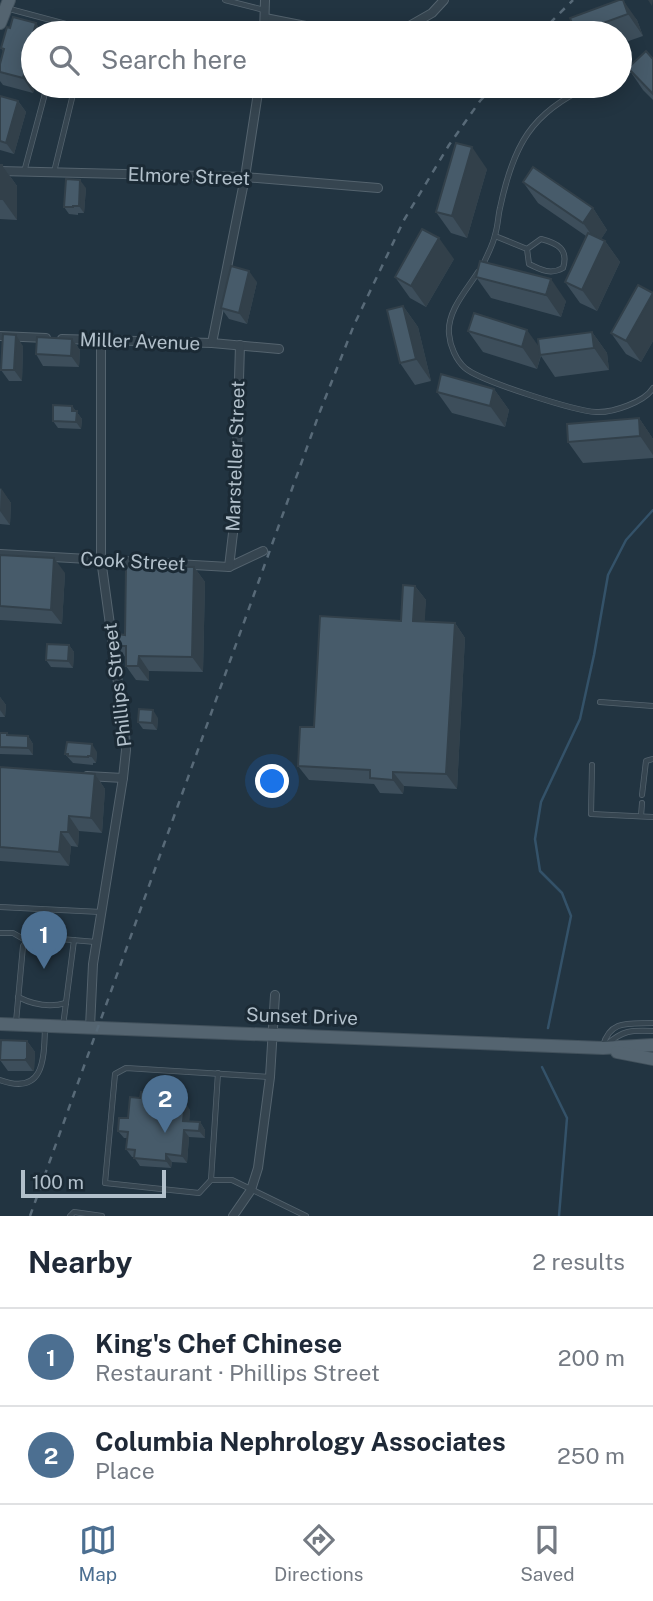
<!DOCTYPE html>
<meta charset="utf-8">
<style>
:root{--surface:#fff;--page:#f6f6f7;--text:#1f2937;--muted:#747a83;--line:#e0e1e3;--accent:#4c6f91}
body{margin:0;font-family:"Public Sans",sans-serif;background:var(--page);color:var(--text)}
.scale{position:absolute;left:21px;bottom:18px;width:145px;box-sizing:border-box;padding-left:7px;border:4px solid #b2c0cb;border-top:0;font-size:19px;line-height:24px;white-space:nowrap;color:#b2c0cb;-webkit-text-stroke:5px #1b2a35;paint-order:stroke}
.you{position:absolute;left:273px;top:782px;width:24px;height:24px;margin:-18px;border:5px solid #fff;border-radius:50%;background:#1a73e8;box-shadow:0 0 0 10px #1a73e833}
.badge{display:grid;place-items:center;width:46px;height:46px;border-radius:50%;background:var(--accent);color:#fff;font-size:23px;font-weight:700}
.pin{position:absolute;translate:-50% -58px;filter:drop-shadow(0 2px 4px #0008)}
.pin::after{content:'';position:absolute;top:37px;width:24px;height:21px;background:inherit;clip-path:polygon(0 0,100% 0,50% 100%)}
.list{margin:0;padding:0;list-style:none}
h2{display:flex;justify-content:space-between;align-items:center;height:91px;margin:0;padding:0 28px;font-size:30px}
h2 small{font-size:23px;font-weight:400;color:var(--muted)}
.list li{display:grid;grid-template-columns:46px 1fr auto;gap:21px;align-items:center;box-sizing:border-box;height:98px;padding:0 28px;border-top:2px solid var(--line)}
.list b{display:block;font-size:26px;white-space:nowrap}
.list p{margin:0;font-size:23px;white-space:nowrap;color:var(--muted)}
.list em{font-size:23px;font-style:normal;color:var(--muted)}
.icon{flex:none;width:38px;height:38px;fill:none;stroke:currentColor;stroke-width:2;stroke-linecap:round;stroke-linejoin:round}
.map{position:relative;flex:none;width:653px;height:1216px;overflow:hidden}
.search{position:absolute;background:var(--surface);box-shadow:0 4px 18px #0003;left:21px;right:21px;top:21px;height:77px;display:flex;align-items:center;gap:18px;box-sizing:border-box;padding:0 24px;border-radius:38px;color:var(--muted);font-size:26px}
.sheet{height:287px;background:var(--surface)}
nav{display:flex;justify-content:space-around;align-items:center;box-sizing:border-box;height:98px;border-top:2px solid var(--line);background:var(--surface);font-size:19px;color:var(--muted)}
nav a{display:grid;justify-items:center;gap:4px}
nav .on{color:var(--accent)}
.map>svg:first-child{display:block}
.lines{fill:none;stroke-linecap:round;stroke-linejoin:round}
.stream{stroke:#345269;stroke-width:2.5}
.service-casing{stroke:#54636e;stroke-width:6}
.minor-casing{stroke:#54636e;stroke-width:10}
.primary-casing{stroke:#42515c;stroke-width:14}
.service{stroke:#364550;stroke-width:4.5}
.minor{stroke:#364550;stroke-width:8}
.primary{stroke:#546470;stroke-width:12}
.rail{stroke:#586a78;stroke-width:2.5;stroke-dasharray:7 7;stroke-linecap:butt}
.wall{fill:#3d4e5b}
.shaded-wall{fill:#32404a}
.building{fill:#475b6a;stroke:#32404a;stroke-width:2}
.labels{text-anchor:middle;stroke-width:6;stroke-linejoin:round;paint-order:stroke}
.street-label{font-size:19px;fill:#b2c0cb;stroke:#1b2a35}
</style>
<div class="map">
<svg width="653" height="1216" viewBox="0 0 653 1216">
<rect width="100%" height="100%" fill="#223441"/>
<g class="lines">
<!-- stream -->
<g class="stream">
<polyline points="548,1028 571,916 562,893 540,871 535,839 541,802 580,719 594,655 608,575 626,540 653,510"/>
<polyline points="542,1067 567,1118 559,1216"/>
</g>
<defs>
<g id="service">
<polyline points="225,0 264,10"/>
<polyline points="6,8 77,27 84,33"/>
<polyline points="620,74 634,68"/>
<polyline points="24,172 47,86"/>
<polyline points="54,172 75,86"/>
<path d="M 495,236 L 527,249 L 541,239 C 557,243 569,249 563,268 C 551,275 541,270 529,264 L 527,249"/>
<path d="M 483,265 C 487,255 493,245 495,235 C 498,226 498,216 500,208 C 513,146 531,112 590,86"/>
<path d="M 478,272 C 466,291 447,311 449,334 C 450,346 456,360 465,368 C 480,381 575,411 596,412 C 612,413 645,402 653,388"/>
<polyline points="600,702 653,706"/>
<polyline points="592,765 591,814 653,817"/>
<polyline points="642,795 646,761 653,759"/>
<polyline points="641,816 642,803"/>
<polyline points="0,907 101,912"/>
<polyline points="0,933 13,933 27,941"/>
<path d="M 18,997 C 34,1005 49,1008 66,1003"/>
<polyline points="16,1022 23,946 27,941 37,937 96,942"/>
<polyline points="63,1026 74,940"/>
<path d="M 606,1045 C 623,1030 631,1030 653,1031"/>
<path d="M 603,1046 C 610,1019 630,1024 653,1023"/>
<polyline points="270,1077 126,1068 115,1074 105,1183 199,1193 211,1180 232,1180 306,1216"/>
<path d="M 0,1080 C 44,1096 44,1060 45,1027"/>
<polyline points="211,1180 218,1073"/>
<polyline points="70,1216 74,1212 102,1216"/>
</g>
<g id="minor">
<polyline points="265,18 341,33"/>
<polyline points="264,33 265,0"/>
<polyline points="397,33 432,13 444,0"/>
<polyline points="0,171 245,177 378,188"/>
<polyline points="0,336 46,338"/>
<polyline points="62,339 212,343 279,349"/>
<polyline points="212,343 245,177 259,86"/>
<polyline points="0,554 229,567 263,551"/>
<polyline points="229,567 235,516 240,345"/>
<polyline points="87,776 123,778"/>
<polyline points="90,1027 93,964 123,778 126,750 125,734 101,559 101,340"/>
<polyline points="233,1216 251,1190 258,1168 270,1077 275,995"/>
</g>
<g id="primary">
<polyline points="0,23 9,0"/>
<polyline points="0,1024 603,1048 653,1045"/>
<polyline points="617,1052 653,1059"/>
</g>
</defs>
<!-- service casing -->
<use href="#service" class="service-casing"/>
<!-- minor casing -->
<use href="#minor" class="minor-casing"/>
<!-- primary casing -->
<use href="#primary" class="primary-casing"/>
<!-- service -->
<use href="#service" class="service"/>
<!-- minor -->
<use href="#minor" class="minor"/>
<!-- primary -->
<use href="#primary" class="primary"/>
<!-- rail -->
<g class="rail">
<polyline points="540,33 573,0"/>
<polyline points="30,1216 319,414 354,325 404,220 449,145 480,101 494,86"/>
</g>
</g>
<!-- wall -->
<g class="wall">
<polygon points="619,0 637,20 643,36 620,44 620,33 576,33"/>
<polygon points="7,27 33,86 35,86 33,93 3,85 0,81 0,64 3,51 1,48"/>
<polygon points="653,59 653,100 643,90 628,68"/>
<polygon points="0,96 18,101 26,112 14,154 0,150"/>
<polygon points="0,165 2,165 17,186 17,220 0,219"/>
<polygon points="487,169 467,238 451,233 436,212"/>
<polygon points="523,182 593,208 607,230 601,239 605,241 620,262 597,311 580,303 565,282 586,236 538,203"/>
<polygon points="86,188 84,213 78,213 78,215 69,214 64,207"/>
<polygon points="454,259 426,307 410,298 395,277"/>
<polygon points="476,277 566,301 561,317 491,298"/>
<polygon points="257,282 247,324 229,319 221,308"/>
<polygon points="403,306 418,327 431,381 415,385 400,363"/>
<polygon points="468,331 539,346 592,332 607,353 609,370 555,377 541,356 537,369 483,352"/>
<polygon points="611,333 653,341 641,362 626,354"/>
<polygon points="72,339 80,350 79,367 43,366 36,354"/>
<polygon points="23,346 22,381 9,381 1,370"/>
<polygon points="494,389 509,410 505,427 452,413 437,392"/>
<polygon points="72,406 82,419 81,429 58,428 53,421"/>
<polygon points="639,418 653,439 653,458 583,463 568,442"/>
<polygon points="0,488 11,503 10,525 0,524"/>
<polygon points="0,555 65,573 62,624 0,620"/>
<polygon points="194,567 205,582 203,672 149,671 149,681 136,680 126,666 126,658 117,646 125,635"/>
<polygon points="415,586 426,600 424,621 455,623 465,638 457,789 404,786 403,794 380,793 374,784 309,780 298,766 314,727 401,621"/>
<polygon points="69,645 74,652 73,668 51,667 46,660"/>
<polygon points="0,697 6,705 5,717 0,717"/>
<polygon points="158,718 157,730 143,729 138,722"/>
<polygon points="0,733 7,733 9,735 28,736 33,744 33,755 0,754"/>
<polygon points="97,752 96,763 93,763 93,765 73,763 65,754"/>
<polygon points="0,767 95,774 105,789 102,833 79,831 78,847 71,846 69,866 0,861"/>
<polygon points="27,1041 35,1052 34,1070 33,1071 8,1071 0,1060"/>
<polygon points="178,1102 190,1110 189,1121 200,1122 205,1130 205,1138 189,1137 187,1163 172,1162 171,1168 140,1166 134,1157 132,1157 126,1149 127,1138 124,1138 118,1131 128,1118"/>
</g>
<!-- shaded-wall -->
<g class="shaded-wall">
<polygon points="623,0 637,20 643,36 628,14"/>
<polygon points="648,0 653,0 652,6"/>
<polygon points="36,23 43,33 33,33 33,86 35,86 33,93 23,78 23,70"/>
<polygon points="18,101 26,112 14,154 6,143"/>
<polygon points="472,147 487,169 467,238 452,216"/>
<polygon points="2,165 17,186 17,220 2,199"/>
<polygon points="80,180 86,188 84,213 79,206"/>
<polygon points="593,208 607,230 598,244 583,223"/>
<polygon points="439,238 454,259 426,307 411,286"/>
<polygon points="605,241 620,262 597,311 582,290"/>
<polygon points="249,271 257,282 247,324 239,313"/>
<polygon points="551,279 566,301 561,317 546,295"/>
<polygon points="653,294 653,341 641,362 626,341"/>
<polygon points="403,306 418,327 431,381 416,359"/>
<polygon points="527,330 542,351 537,369 522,347"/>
<polygon points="592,332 607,353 609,370 594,348"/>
<polygon points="16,335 23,346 22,381 14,370"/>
<polygon points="72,339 80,350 79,367 71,356"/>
<polygon points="494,389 509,410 505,427 490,406"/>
<polygon points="72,406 82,419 81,429 76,422 72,411"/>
<polygon points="639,418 653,439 653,455 640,436"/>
<polygon points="1,488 11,503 10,525 0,511"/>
<polygon points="54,558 65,573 62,624 51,610"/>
<polygon points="194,567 205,582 203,672 192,657"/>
<polygon points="415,586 426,600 424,635 413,621"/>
<polygon points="455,623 465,638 457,789 446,774"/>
<polygon points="69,645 74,652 73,668 68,661"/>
<polygon points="139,656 149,671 149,681 138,666"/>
<polygon points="0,697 6,705 5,717 0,710"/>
<polygon points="153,710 158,718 157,730 152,723"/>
<polygon points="28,736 33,744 33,755 28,748"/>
<polygon points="92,744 97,752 96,763 91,756"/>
<polygon points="393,772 404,786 403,794 393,780"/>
<polygon points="95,774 105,789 102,833 91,818"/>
<polygon points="69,816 79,831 78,847 68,832"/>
<polygon points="61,832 71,846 69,866 59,852"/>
<polygon points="27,1041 35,1052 34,1070 33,1071 25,1060"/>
<polygon points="185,1102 190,1110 189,1128 183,1121"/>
<polygon points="200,1122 205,1130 205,1138 199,1131"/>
<polygon points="184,1130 189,1137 187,1163 182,1156"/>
<polygon points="166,1154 172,1162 171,1168 166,1161"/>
</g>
<!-- building -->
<g class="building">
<polygon points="619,0 623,0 628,14 576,33 570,18"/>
<polygon points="13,17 36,23 23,70 25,71 23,78 0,72 0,64 4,49 1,48 7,27 10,28"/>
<polygon points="646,51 653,59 653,94 628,68"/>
<polygon points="0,96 18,101 6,143 0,141"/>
<polygon points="456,143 472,147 452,216 436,212"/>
<rect x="0" y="165" width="2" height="34"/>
<polygon points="533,167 593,208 583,223 523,182"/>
<polygon points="66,179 80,180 79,206 73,206 73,207 64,207"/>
<polygon points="422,229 439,238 411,286 395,277"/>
<polygon points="588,233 605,241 582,290 565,282"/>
<polygon points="480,261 551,279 546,295 476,277"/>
<polygon points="231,266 249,271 239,313 221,308"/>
<polygon points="638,285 653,293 626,341 611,333"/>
<polygon points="403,306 416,359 400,363 387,310"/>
<polygon points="474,313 527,330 522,347 468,331"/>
<polygon points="592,332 594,348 540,355 538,339"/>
<polygon points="3,334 16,335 14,370 1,370"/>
<polygon points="37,337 72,339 71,356 36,354"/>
<polygon points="441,374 494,389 490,406 437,392"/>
<polygon points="53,405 72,406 72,411 77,411 76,422 53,421"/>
<polygon points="639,418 640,436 568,442 567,424"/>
<polygon points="0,555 54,558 51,610 0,606"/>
<polygon points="126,566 194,567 192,657 139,656 138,666 126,666 126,646 117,646 118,634 125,635"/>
<polygon points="403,585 415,586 413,621 455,623 446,774 393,772 393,780 370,778 370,770 298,766 300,727 314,727 320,616 401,621"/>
<polygon points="47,644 69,645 68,661 46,660"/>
<polygon points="139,709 153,710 152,723 138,722"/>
<polygon points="0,733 7,733 7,735 28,736 28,748 0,747"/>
<polygon points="67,742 92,744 91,756 88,756 88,757 68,756 68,754 65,754"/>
<polygon points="0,767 95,774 91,818 69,816 68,832 61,832 59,852 0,847"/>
<polygon points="1,1040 27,1041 27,1058 25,1060 0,1060"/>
<polygon points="141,1092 173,1095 172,1101 185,1102 183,1121 200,1122 199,1131 184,1130 182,1156 166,1154 166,1161 134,1158 135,1150 126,1149 128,1132 118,1131 119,1118 128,1118 130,1097 140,1098"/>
</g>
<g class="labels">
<!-- street labels -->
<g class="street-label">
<text transform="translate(189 176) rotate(2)" y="7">Elmore Street</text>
<text transform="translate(140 341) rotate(2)" y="7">Miller Avenue</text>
<text transform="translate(235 456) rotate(-88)" y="7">Marsteller Street</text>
<text transform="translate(133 561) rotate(3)" y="7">Cook Street</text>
<text transform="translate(117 685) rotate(-97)" y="7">Phillips Street</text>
<text transform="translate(302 1016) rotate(2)" y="7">Sunset Drive</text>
</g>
</g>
</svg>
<div class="scale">100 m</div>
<div class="you"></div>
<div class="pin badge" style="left:44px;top:969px">1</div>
<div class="pin badge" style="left:165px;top:1133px">2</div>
<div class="search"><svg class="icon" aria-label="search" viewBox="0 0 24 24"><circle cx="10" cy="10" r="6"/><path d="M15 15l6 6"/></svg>Search here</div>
</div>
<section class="sheet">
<h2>Nearby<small>2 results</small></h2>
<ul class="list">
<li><span class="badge">1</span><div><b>King's Chef Chinese</b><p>Restaurant · Phillips Street</p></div><em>200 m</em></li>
<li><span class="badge">2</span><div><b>Columbia Nephrology Associates</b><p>Place</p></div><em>250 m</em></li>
</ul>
</section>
<nav>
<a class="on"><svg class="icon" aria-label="map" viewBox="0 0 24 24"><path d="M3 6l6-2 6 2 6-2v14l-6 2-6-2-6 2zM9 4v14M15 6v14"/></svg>Map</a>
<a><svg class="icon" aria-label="directions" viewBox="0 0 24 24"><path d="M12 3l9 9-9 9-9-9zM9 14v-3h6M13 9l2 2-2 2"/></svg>Directions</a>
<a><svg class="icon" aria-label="saved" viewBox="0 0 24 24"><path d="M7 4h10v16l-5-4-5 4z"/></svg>Saved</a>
</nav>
